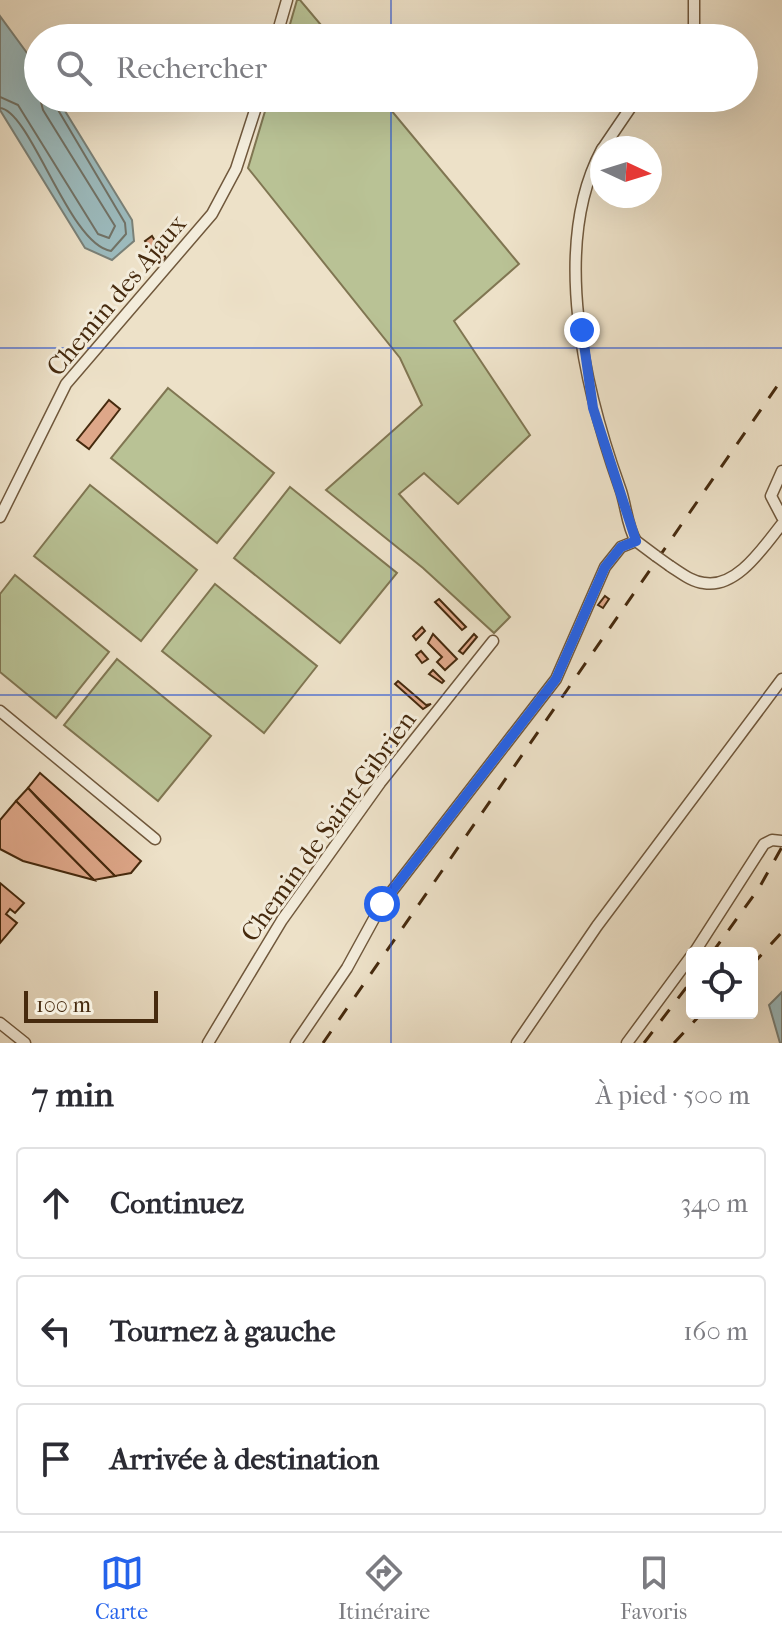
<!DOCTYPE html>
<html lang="fr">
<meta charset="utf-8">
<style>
:root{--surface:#fff;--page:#f7f7f7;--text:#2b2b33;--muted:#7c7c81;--line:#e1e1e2;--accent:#2563eb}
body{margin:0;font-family:"IM FELL French Canon",serif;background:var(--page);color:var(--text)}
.controls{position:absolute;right:24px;bottom:24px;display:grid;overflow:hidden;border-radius:8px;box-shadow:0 8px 32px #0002}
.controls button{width:72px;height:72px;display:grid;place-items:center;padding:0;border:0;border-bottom:2px solid var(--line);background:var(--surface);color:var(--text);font:40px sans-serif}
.compass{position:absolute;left:590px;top:136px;width:72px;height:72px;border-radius:50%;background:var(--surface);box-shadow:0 8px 32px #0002;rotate:94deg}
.scale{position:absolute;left:24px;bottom:20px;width:134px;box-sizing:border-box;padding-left:8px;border:4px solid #462a0e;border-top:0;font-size:22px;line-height:28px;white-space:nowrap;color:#462a0e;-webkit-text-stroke:6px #f3ecdb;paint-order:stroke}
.stop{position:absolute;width:24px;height:24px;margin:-18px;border:6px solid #2563eb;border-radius:50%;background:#fff}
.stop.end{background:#2563eb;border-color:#fff;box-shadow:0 2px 8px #0008}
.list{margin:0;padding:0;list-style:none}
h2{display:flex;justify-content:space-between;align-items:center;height:104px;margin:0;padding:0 32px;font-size:34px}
h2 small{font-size:26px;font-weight:400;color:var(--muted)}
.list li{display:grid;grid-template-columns:52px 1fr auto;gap:24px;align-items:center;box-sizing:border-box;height:112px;margin:0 16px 16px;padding:0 16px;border:2px solid var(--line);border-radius:8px}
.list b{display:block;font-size:30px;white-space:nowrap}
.list em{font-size:26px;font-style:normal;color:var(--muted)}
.icon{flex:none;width:44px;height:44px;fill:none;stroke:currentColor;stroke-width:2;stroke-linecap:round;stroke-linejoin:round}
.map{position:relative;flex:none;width:782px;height:1043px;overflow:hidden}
.search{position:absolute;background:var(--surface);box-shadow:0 8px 32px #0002;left:24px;right:24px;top:24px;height:88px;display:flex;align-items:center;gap:20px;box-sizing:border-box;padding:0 28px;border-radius:44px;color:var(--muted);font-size:30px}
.sheet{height:488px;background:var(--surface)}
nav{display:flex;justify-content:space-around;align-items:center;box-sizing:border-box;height:112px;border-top:2px solid var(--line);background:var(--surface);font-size:22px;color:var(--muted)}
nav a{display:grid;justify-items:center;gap:4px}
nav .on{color:var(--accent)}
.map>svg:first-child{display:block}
.green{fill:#b9c295;stroke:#807652;stroke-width:2}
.water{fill:#9cbbbe;stroke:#7a8178;stroke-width:2}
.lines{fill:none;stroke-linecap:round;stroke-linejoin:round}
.shore{stroke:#717266;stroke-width:2}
.building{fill:#dea789;stroke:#462a0e;stroke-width:2}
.minor-casing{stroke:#70583c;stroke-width:13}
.minor{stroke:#f3ecdb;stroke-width:10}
.rail{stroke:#462a0e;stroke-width:3;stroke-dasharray:14 14;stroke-linecap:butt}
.minor-bridge-casing{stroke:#70583c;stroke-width:13;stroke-linecap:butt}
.minor-bridge{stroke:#f3ecdb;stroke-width:10}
.route{stroke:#2563eb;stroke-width:10}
.grid{fill:none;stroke:#1d4ed8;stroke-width:2;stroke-opacity:0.55}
.labels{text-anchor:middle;stroke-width:6;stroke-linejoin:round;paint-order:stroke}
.street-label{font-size:26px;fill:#462a0e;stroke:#f3ecdb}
</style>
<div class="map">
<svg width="782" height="1043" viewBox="0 0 782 1043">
<rect width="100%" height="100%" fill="#ede1c8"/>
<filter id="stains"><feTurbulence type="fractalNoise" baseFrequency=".0025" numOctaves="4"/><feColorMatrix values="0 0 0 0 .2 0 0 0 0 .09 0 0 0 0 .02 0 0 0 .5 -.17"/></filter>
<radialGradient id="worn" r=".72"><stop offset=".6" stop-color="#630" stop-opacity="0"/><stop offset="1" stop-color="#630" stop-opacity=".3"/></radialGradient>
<!-- green -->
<g class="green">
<polygon points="297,0 300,0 332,38 286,38"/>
<polygon points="269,98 381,98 519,264 454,321 530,435 458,504 424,473 399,494 510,617 494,633 423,568 326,490 422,405 400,358 248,168"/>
<polygon points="168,388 274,473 217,543 111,458"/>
<polygon points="90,485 197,570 141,641 34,556"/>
<polygon points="290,487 397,573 340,643 234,558"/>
<polygon points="15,575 109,652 56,718 0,672 0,594"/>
<polygon points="215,584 317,666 264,733 162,651"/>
<polygon points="117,659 211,736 158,801 64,725"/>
</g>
<!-- water -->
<g class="water">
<polygon points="0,16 38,68 38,98 57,98 132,220 134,241 112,260 85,248 0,110"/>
<polygon points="782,992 782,1043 780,1043 769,1005"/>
</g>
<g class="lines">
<!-- shore -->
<g class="shore">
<polyline points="0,97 18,105 98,234 109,238 115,226 43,110 40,98"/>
<path d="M 0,108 C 31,111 69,245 111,251 L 126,234 L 125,223 L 51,98"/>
</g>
</g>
<!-- building -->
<g class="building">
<polygon points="152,236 158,246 151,251 145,241"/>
<polygon points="158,246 166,258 161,264 151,251"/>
<polygon points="109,400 120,409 89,449 77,440"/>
<polygon points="605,596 609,599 603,608 598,605"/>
<polygon points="439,599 466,627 462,630 435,602"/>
<polygon points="422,627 425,631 416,640 413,636"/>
<polygon points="433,634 457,659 445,670 437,662 442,657 428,643"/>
<polygon points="474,634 477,637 463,654 459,651"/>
<polygon points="421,651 428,659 422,663 416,655"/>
<polygon points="433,670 444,681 442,683 429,674"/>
<polygon points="398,681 426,705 431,704 423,709 395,684"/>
<polygon points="40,773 141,861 131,873 115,876 28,788"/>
<polygon points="28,788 40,801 115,876 94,880 16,801"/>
<polygon points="16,801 94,880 23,861 0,849 0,820"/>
<polygon points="0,883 24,903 15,913 10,909 6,914 17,923 0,943"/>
</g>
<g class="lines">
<defs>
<g id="minor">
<polyline points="276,38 287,0"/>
<polyline points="688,38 694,26 694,0"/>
<polyline points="603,148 637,98"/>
<path d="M 602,149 C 550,246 585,390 620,488 C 626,504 627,527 636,541"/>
<polyline points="782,471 771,496 782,517"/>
<polyline points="0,517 66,384 212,214 236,169 259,98"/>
<path d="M 670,566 C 681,573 692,582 704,583 C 737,589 764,546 782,524"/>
<polyline points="0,711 155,839"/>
<polyline points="694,953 764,844 772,840 782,841"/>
<polyline points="0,1023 25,1043"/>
<polyline points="208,1043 282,920 380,783 493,641"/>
<polyline points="296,1043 347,968 382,904 556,679 605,567 621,547 636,541 656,556"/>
<polyline points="517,1043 597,926 782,679"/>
<polyline points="627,1043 692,955"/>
</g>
</defs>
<!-- minor casing -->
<use href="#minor" class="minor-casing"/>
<!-- minor -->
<use href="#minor" class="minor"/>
<!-- rail -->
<g class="rail">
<polyline points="712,953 759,888 782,847"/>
<polyline points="752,965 782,932"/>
<polyline points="323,1043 782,379"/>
<polyline points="644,1043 692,980"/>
<polyline points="674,1043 702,1013"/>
</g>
<defs>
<polyline id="minor-bridge" points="656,556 670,566"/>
</defs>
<!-- minor-bridge casing -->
<use href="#minor-bridge" class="minor-bridge-casing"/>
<!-- minor-bridge -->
<use href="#minor-bridge" class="minor-bridge"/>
</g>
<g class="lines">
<!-- route -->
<polyline class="route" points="382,904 556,679 605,567 621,547 636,541 593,408 582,330"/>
</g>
<!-- grid -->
<path class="grid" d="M 391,0 L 391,38M 391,98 L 391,1043M 0,348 L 782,348M 0,695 L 782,695"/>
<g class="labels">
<!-- street labels -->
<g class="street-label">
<text transform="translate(116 295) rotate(-50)" y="9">Chemin des Ajaux</text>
<text transform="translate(328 826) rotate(-54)" y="9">Chemin de Saint-Gibrien</text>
</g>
</g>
<rect width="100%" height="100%" filter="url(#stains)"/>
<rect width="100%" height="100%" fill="url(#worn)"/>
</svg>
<div class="controls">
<button><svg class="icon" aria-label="locate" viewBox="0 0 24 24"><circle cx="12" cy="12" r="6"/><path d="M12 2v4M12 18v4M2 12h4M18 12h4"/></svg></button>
</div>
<svg class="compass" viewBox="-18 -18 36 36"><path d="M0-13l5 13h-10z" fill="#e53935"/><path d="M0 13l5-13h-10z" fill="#7c7c81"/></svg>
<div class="scale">100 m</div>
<div class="stop" style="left:382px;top:904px"></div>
<div class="stop end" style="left:582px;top:330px"></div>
<div class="search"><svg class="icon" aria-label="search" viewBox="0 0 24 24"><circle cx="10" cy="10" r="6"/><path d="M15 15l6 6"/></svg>Rechercher</div>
</div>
<section class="sheet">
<h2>7 min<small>À pied · 500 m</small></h2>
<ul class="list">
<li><svg class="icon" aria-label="ahead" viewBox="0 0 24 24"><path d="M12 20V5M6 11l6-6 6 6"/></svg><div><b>Continuez</b></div><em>340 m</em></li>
<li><svg class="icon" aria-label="left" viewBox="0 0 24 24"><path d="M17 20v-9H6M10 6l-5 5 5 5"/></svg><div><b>Tournez à gauche</b></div><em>160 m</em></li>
<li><svg class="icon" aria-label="arrive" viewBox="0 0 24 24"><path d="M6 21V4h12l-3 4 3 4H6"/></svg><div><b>Arrivée à destination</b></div></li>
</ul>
</section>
<nav>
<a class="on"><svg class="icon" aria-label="map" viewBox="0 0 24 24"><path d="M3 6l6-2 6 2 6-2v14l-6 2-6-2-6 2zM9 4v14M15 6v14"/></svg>Carte</a>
<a><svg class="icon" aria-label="directions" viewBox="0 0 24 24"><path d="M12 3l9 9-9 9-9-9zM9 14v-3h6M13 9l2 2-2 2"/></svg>Itinéraire</a>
<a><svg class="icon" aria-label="saved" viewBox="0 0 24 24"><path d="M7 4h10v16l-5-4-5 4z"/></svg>Favoris</a>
</nav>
